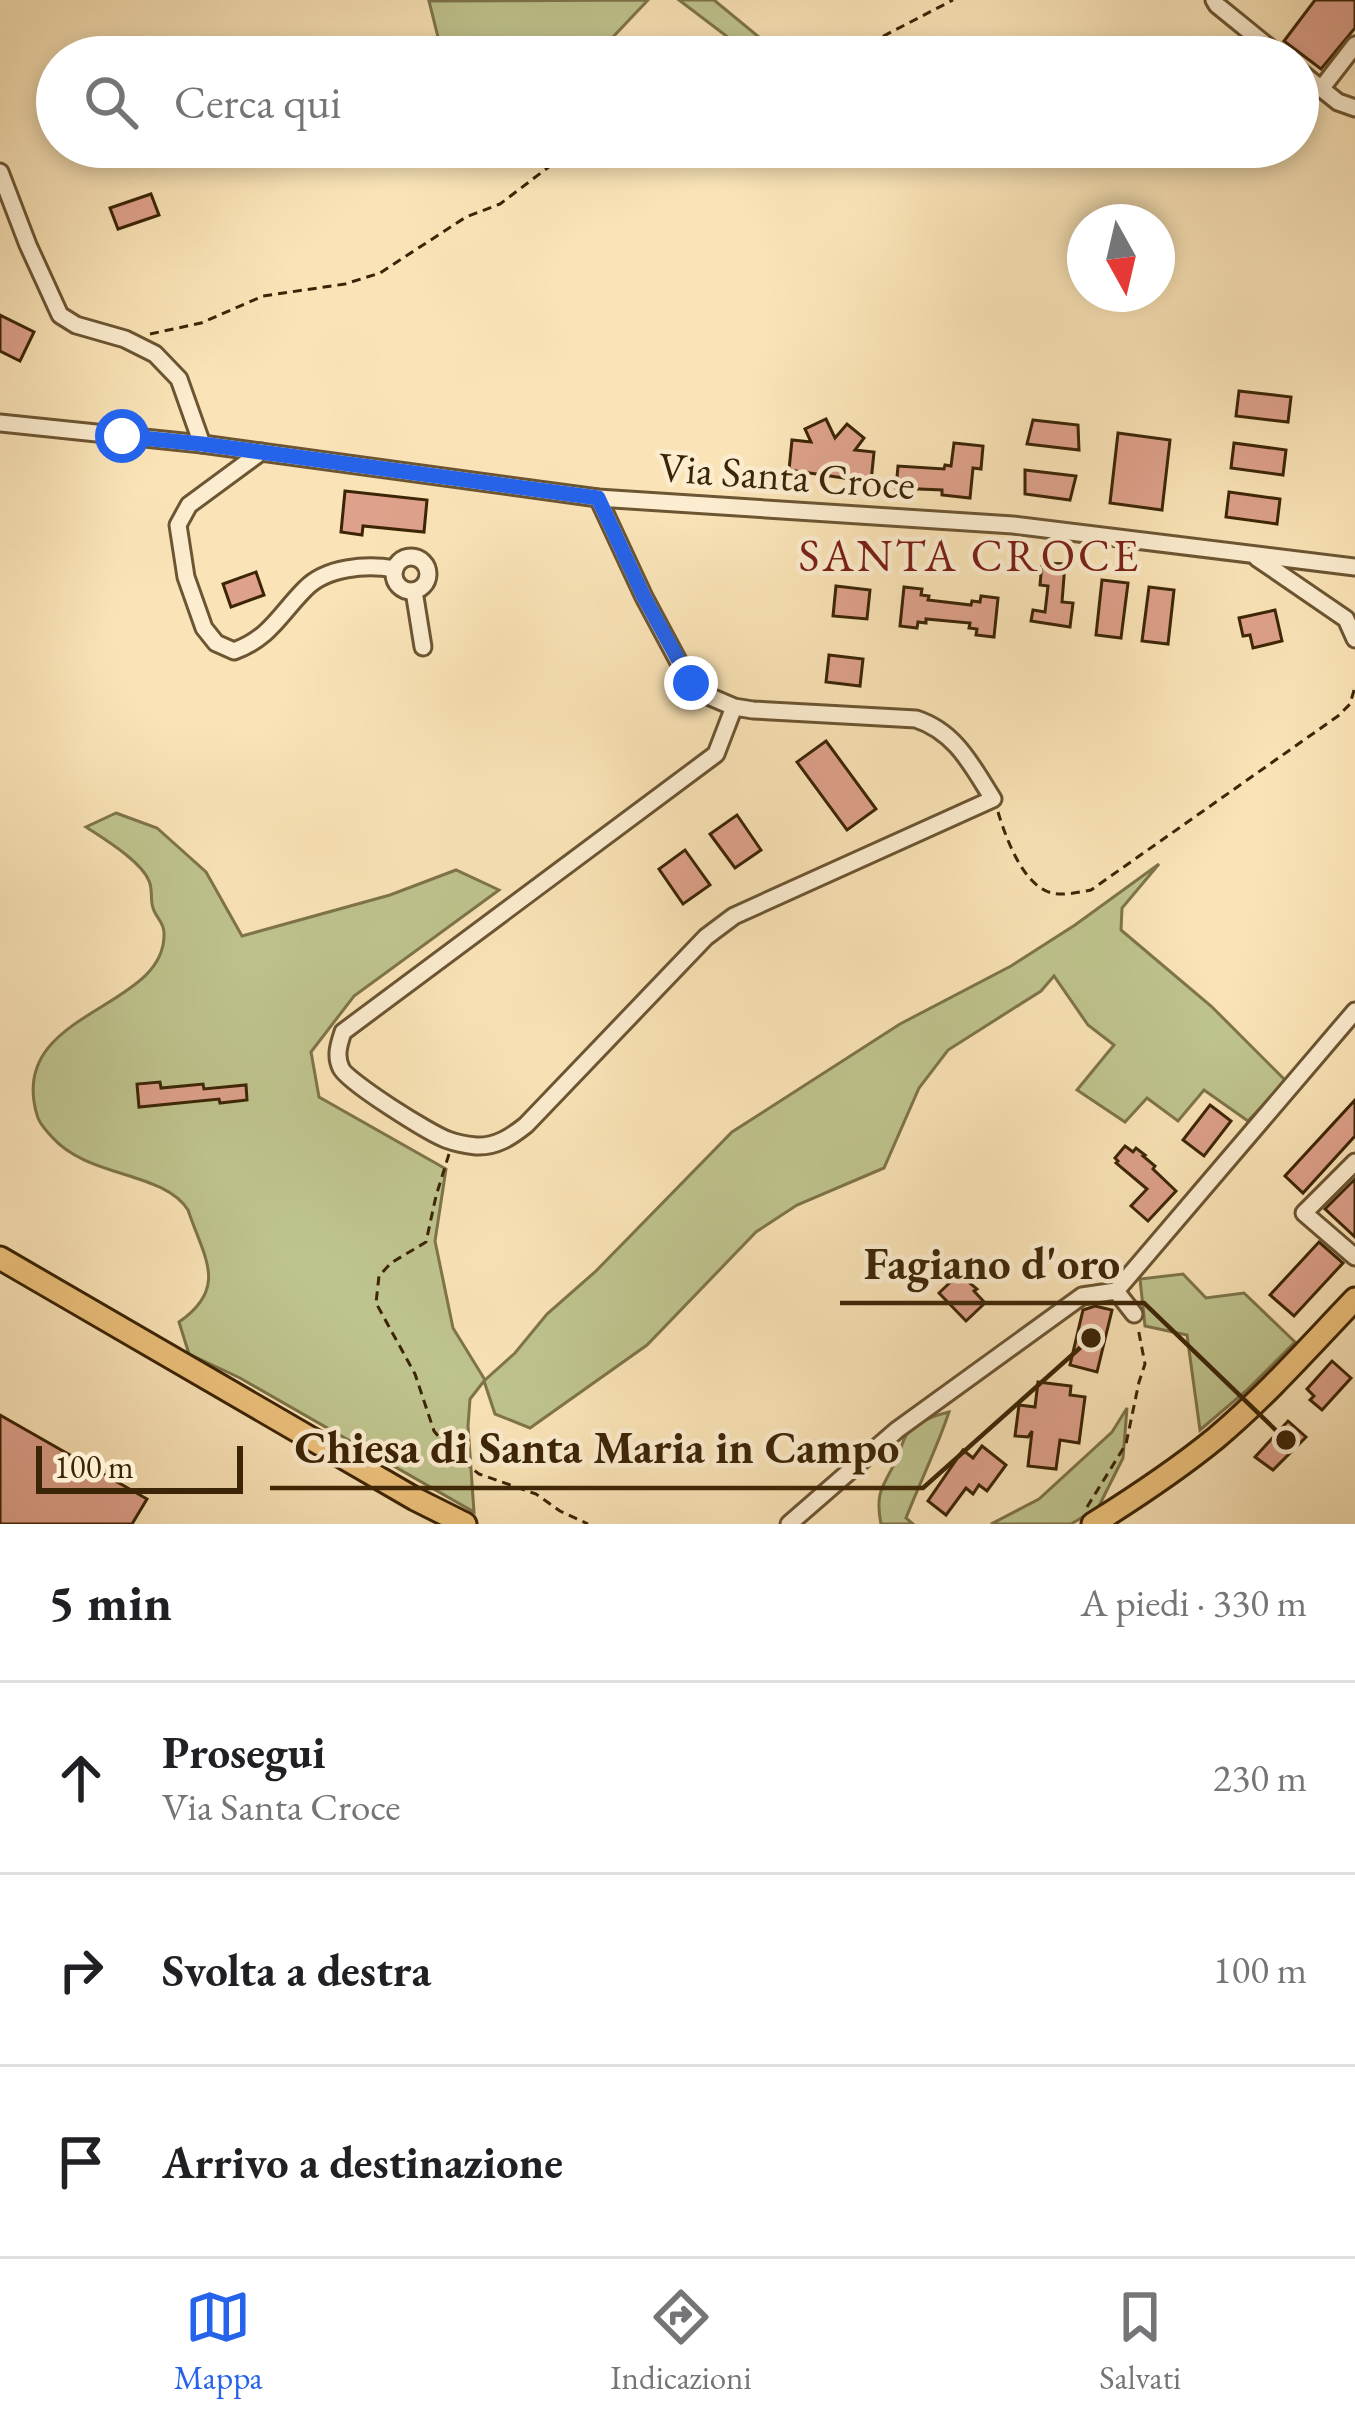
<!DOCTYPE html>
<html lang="it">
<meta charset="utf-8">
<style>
:root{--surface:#fff;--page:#f2f2f2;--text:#202124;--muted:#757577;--line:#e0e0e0;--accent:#2563eb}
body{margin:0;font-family:"EB Garamond",serif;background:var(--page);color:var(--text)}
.compass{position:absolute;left:1067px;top:204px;width:108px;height:108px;border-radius:50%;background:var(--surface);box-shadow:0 6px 18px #0003;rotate:172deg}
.scale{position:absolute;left:36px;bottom:30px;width:207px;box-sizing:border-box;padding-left:12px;border:6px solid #3c2506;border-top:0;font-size:33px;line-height:42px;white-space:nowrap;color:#3c2506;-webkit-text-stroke:9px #fcedd0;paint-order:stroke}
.stop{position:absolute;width:36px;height:36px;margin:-27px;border:9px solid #2563eb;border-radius:50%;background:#fff}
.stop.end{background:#2563eb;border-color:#fff;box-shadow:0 3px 12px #0008}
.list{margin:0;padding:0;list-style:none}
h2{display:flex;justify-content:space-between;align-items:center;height:156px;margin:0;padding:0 48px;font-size:51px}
h2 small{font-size:39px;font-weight:400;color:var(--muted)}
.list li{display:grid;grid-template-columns:78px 1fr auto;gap:36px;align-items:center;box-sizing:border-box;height:192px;padding:0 48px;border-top:3px solid var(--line)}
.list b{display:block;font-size:45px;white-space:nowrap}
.list p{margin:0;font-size:39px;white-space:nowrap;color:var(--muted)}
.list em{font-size:39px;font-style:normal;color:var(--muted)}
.icon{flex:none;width:66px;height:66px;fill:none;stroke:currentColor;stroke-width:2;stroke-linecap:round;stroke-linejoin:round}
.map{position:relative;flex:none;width:1355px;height:1524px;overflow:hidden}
.search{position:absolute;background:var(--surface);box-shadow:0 6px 18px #0003;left:36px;right:36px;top:36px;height:132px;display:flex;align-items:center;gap:30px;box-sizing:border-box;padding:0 42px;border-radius:66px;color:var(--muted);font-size:45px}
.sheet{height:732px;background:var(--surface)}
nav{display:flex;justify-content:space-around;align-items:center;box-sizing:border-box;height:168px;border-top:3px solid var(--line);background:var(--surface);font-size:33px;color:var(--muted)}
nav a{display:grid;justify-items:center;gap:6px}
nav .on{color:var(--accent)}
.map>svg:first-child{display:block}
.green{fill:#bfc48e;stroke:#7e744a;stroke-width:3}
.building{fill:#dea18b;stroke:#3c2506;stroke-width:3}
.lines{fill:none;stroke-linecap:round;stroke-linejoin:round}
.minor-casing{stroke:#6c5532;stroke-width:21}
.major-casing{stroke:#3c2506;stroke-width:27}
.path{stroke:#3c2506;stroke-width:3;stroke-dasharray:9 6;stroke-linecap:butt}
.minor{stroke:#fcedd0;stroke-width:15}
.major{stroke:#edc27c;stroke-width:21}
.route{stroke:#2563eb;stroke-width:15}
.labels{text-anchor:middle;stroke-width:9;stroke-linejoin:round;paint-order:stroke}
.street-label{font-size:42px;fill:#3c2506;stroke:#fcedd0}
.neighbourhood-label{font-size:45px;letter-spacing:3px;fill:#7a1f14;stroke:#fcedd0}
.leader{fill:none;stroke:#3c2506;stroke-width:4.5}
.callout-dot{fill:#3c2506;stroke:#fcedd0;stroke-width:4.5}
.callout-label{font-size:45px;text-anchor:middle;font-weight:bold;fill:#3c2506;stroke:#fcedd0;stroke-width:9;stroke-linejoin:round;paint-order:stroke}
</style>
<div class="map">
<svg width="1355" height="1524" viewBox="0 0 1355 1524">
<rect width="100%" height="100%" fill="#fae4b7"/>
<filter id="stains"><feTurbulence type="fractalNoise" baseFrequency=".00167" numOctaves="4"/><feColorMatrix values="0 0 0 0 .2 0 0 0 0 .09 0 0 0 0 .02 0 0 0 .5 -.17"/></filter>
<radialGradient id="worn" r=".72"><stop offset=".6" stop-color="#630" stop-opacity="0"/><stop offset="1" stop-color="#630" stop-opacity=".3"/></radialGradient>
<!-- green -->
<g class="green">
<polygon points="648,0 594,57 443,57 429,1"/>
<polygon points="679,0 714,0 783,57 754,57"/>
<path d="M 116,813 L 157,828 L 206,872 L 242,936 L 390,895 L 456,870 L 499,890 L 354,996 L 311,1052 L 319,1097 L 446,1169 L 435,1241 L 453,1328 L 485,1380 L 515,1353 L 547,1314 L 595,1272 L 732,1132 L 900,1024 L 1011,966 L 1075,925 L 1159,864 L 1122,908 L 1121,930 L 1211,1006 L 1286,1081 L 1248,1121 L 1204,1090 L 1178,1121 L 1147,1098 L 1125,1122 L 1077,1090 L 1114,1045 L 1088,1025 L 1054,976 L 1041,991 L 948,1050 L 919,1088 L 884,1168 L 797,1205 L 756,1232 L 647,1345 L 530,1428 L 495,1414 L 484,1381 L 470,1399 L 468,1426 L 474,1512 L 240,1378 L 189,1354 L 179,1322 C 229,1287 204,1258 188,1210 C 163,1171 88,1178 52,1137 C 46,1130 39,1124 37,1115 C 6,1010 167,1011 164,933 C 164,922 156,918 153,908 C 150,900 153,889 149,881 C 141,861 104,839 86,827 Z"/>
<polygon points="1183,1274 1206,1298 1244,1293 1295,1342 1246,1391 1200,1430 1187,1335 1145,1326 1140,1279"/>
<polygon points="1127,1408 1123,1458 1098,1508 1071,1524 991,1524 1039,1499 1112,1432"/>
<path d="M 949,1412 C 937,1448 920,1482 906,1518 L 913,1524 L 881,1524 C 875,1494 882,1487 896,1461 C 900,1453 902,1441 907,1434 C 916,1422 935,1415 949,1412 Z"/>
</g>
<!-- building -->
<g class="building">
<polygon points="1315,0 1355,0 1355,28 1321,69 1284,41"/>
<polygon points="151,194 159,215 118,229 110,208"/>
<polygon points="0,315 34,332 20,361 0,351"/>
<polygon points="1239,391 1291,397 1288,422 1236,416"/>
<polygon points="826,419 835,438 847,424 864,438 855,450 874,452 871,482 789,470 792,440 811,442 805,429"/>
<polygon points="1033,420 1078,425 1079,450 1027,444"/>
<polygon points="1118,433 1170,440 1162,510 1110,503"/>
<polygon points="954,443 983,446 981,469 973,468 970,498 942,495 942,490 896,488 898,466 944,469 945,465 951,466"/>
<polygon points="1234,443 1286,450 1283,475 1231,468"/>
<polygon points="1025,470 1076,476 1070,500 1025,494"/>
<polygon points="345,491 427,500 424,532 363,526 362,535 341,532"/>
<polygon points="1229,492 1280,499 1277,524 1226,517"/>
<polygon points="1042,563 1065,564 1062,602 1073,603 1070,627 1031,621 1033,610 1045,612 1048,586 1040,585"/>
<polygon points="256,572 264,595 231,607 223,584"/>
<polygon points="1102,580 1128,583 1121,638 1096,635"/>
<polygon points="836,586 870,590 867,619 833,616"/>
<polygon points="904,587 922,589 921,595 929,596 928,600 971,605 972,601 980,602 981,596 998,598 994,637 976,635 977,629 969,628 970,623 926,619 926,623 918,622 917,628 900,626"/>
<polygon points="1149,587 1174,590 1168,644 1142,641"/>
<polygon points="1275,610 1282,641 1253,648 1250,635 1243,636 1239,618"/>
<polygon points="829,655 863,659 860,686 826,682"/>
<polygon points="826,741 876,809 847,830 797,762"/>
<polygon points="737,815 761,850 735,868 710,834"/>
<polygon points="685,850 710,885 683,904 659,869"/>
<polygon points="160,1082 161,1088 203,1084 204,1089 246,1085 247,1100 220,1103 219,1099 139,1107 137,1084"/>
<polygon points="1355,1100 1355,1136 1303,1193 1285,1176"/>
<polygon points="1210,1105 1231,1121 1204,1156 1183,1140"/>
<polygon points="1125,1146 1133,1152 1136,1148 1145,1155 1143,1156 1155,1166 1153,1169 1176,1191 1148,1221 1131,1206 1147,1189 1116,1163 1118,1161 1115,1158"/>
<polygon points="1355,1179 1355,1237 1325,1209"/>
<polygon points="1319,1242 1343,1263 1294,1316 1270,1295"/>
<polygon points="959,1274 977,1289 974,1291 985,1303 966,1321 939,1293"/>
<polygon points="1095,1306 1112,1310 1097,1372 1070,1365 1083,1310"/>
<polygon points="1332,1361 1351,1378 1322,1410 1310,1400 1314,1396 1307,1389"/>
<polygon points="1038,1382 1071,1386 1070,1395 1085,1397 1079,1443 1060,1440 1056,1469 1028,1466 1032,1431 1028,1437 1015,1436 1019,1405 1035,1407"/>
<polygon points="0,1415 147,1499 132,1524 0,1524"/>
<polygon points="1288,1421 1306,1437 1273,1470 1255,1457"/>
<polygon points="982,1446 1006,1465 987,1491 979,1485 973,1494 966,1488 946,1515 928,1501 963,1450 973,1458"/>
</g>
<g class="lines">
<defs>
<g id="minor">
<polyline points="1214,0 1217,5 1281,57"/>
<polyline points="1298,70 1338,102 1355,108"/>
<polyline points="1321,89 1355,45"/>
<polyline points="0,172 28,245 60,315 76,325 125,339 155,354 179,379 202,444"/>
<polyline points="0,423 202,444 598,498 1013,525 1355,567"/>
<path d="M 261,452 L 189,505 L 178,525 L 186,577 L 204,628 L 216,643 L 234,651 C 270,638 280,614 305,589 C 326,567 366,564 395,569"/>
<path d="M 598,498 L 644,597 L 690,683 L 706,695 L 734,707 L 753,710 L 916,719 C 956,732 972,766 993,799 L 734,916 L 706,937 L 526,1125 C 511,1137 496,1147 476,1146 C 467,1145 456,1143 448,1140 C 432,1135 346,1081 341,1068 C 335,1056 339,1044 343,1032 L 716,754 L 734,707"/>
<circle cx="411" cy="574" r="17"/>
<polyline points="1257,558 1346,619 1355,639"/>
<polyline points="414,591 423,647"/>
<polyline points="1355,1162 1304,1213 1355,1257"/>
<polyline points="1116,1291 1134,1314"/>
<polyline points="789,1524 897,1430 1082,1296 1116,1291 1355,1011"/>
</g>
<g id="major">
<polyline points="0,1258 415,1499 465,1524"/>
<path d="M 1093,1524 C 1136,1497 1177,1470 1216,1438 C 1266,1396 1310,1346 1355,1299"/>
</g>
</defs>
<!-- minor casing -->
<use href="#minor" class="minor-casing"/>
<!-- major casing -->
<use href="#major" class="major-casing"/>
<!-- path -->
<g class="path">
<polyline points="843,57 953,0"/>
<polyline points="150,334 201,323 263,296 345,284 380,273 466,217 500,204 575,147"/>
<path d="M 998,812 C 1006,838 1023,886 1052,893 C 1063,896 1079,892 1091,890 L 1338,716 L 1350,704 L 1355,687"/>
<polyline points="449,1154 436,1196 426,1242 391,1263 379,1276 376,1303 415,1374 434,1431 453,1454 479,1474 536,1494 560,1511 588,1524"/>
<polyline points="1087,1507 1126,1444 1139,1382 1145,1364 1138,1328"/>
</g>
<!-- minor -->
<use href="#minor" class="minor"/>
<!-- major -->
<use href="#major" class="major"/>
</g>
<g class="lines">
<!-- route -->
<polyline class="route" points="122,436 202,444 598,498 644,597 691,683"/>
</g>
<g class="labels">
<!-- street labels -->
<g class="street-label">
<text transform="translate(787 475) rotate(4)" y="15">Via Santa Croce</text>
</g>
<!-- neighbourhood labels -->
<g class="neighbourhood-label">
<text x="970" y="571">SANTA CROCE</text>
</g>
</g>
<!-- callouts -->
<path class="leader" d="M1286 1440L1144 1303H840M1091 1338L923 1488H270"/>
<g class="callout-dot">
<circle cx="1286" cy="1440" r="12"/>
<circle cx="1091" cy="1338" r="12"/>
</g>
<g class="callout-label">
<text x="992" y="1279">Fagiano d'oro</text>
<text x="597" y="1463">Chiesa di Santa Maria in Campo</text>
</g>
<rect width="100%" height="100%" filter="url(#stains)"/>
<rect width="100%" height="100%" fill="url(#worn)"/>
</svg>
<svg class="compass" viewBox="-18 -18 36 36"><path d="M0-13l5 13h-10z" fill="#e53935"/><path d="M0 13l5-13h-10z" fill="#757577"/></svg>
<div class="scale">100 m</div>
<div class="stop" style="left:122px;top:436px"></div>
<div class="stop end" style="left:691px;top:683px"></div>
<div class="search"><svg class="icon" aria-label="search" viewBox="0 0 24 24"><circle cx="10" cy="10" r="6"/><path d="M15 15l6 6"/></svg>Cerca qui</div>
</div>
<section class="sheet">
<h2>5 min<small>A piedi · 330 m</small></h2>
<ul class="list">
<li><svg class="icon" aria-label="ahead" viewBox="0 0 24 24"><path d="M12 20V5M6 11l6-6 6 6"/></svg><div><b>Prosegui</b><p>Via Santa Croce</p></div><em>230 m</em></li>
<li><svg class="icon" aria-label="right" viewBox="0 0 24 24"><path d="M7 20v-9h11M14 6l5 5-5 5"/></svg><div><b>Svolta a destra</b></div><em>100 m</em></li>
<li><svg class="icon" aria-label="arrive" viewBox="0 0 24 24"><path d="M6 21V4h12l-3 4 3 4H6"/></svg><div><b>Arrivo a destinazione</b></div></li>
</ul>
</section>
<nav>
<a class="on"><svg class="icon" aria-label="map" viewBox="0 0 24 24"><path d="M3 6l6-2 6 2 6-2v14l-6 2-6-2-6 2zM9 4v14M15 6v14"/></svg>Mappa</a>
<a><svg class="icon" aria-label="directions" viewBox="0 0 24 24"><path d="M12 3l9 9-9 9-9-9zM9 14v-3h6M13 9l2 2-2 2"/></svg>Indicazioni</a>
<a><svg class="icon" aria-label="saved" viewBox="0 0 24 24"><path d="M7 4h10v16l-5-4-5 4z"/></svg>Salvati</a>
</nav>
